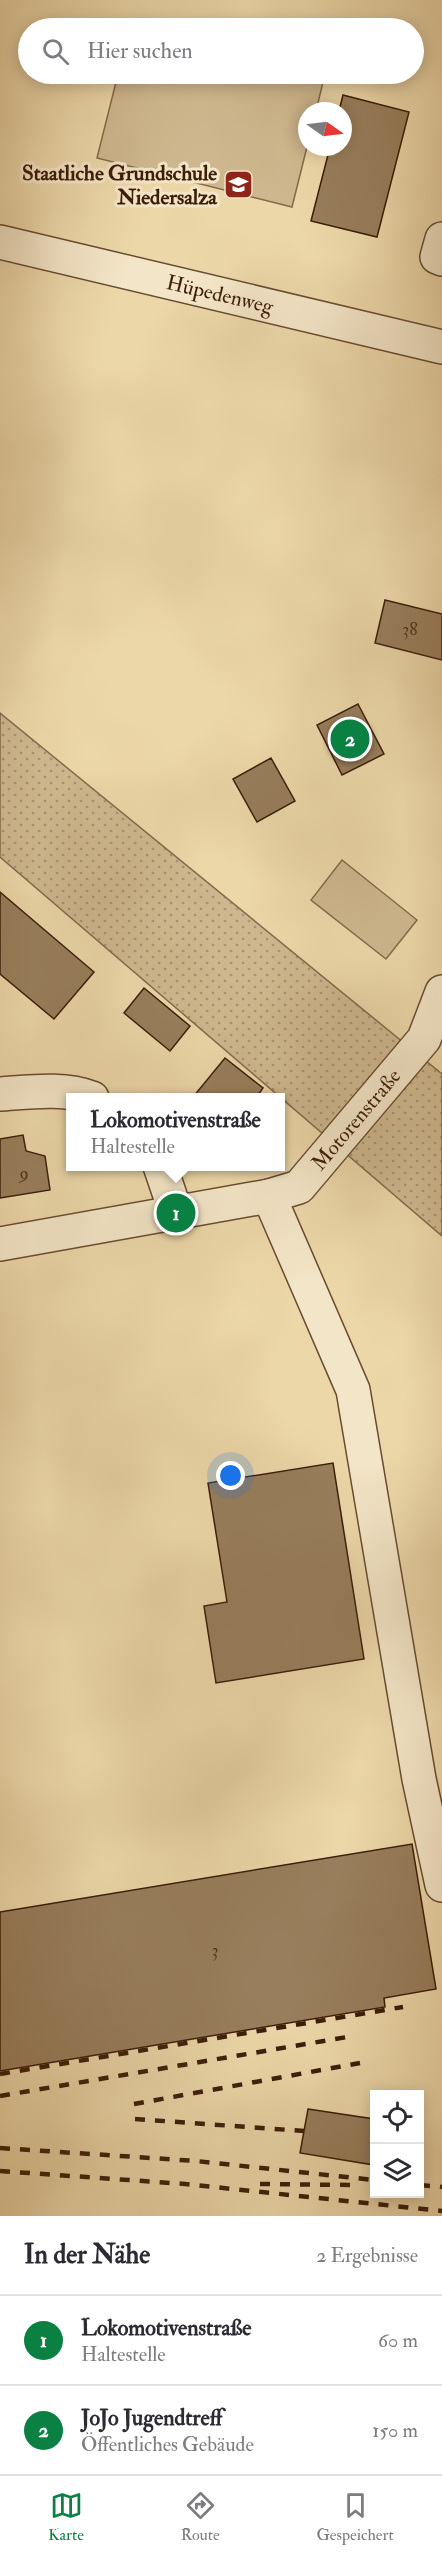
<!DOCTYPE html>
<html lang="de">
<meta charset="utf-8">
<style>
:root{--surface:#fff;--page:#f7f7f7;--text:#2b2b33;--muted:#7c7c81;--line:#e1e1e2;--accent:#0b8043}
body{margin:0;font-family:"IM FELL Double Pica",serif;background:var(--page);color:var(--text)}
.controls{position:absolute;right:18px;bottom:18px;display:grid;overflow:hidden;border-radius:0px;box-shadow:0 3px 15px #0003}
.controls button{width:54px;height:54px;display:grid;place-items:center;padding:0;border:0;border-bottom:2px solid var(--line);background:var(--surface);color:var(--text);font:30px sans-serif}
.compass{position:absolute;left:298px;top:102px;width:54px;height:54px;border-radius:50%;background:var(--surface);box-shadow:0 3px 15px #0003;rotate:104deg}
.you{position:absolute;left:231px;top:1476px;width:21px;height:21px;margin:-15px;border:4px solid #fff;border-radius:50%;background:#1a73e8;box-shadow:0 0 0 9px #1a73e833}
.badge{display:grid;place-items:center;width:39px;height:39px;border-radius:50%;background:var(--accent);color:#fff;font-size:20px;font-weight:700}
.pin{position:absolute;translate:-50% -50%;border:3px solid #fff;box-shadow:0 2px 6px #0006}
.popup{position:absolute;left:66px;top:1093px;width:219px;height:78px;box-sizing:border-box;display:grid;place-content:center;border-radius:0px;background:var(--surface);filter:drop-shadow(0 2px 4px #0005);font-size:20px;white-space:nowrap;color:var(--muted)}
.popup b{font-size:22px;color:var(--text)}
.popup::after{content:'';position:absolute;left:50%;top:100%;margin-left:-12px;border:12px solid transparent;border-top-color:var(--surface)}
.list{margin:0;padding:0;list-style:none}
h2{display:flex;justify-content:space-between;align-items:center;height:78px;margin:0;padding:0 24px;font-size:26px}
h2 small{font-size:20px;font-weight:400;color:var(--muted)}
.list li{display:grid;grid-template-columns:39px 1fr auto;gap:18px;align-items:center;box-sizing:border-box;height:90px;padding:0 24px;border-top:2px solid var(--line)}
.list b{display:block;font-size:22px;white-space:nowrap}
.list p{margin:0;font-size:20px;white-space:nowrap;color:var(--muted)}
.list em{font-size:20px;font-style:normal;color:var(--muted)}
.icon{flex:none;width:33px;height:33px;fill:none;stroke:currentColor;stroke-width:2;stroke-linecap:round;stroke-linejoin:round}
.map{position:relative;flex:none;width:442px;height:2216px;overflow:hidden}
.search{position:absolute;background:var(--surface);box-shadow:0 3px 15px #0003;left:18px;right:18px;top:18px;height:66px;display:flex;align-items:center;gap:15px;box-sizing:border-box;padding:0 21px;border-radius:33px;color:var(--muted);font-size:22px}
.sheet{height:258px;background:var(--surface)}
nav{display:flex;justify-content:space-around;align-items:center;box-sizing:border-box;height:84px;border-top:2px solid var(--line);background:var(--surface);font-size:16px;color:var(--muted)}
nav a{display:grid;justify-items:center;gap:3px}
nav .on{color:var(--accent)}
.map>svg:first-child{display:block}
.grass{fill:url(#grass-dots);stroke:#856a4b;stroke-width:1.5}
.pitch{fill:#ceb78e;stroke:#856a4b;stroke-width:1.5}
.building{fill:#987e5c;stroke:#3c1d08;stroke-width:1.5}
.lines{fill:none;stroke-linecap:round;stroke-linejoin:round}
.minor-casing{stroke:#684c30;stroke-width:36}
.minor{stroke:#f3e5c7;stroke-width:33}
.rail{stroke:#3c1d08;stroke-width:4.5;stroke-dasharray:10 10;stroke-linecap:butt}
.labels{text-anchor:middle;stroke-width:6;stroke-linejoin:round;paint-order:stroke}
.number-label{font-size:18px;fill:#53351d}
.poi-label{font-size:21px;font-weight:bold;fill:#3c1d08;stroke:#f3e5c7;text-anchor:end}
.street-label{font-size:21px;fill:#3c1d08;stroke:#f3e5c7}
</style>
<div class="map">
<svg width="442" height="2216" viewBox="0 0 442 2216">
<defs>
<pattern id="grass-dots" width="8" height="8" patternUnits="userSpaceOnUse" patternTransform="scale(1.5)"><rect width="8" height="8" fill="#ceb78e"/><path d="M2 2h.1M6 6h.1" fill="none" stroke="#a89472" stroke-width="1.8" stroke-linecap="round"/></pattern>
</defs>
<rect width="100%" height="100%" fill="#ecd7a9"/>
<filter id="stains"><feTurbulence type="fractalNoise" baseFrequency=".00333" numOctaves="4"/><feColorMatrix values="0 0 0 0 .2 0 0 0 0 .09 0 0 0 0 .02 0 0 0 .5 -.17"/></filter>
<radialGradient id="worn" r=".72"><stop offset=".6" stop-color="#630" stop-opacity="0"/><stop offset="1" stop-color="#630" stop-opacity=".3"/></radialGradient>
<!-- grass -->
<polygon class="grass" points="0,713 442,1074 442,1236 0,857"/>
<!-- pitch -->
<g class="pitch">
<polygon points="118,74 325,74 316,111 307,111 307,147 292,207 97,158"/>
<polygon points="342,860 417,920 386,959 311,900"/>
</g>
<!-- building -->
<g class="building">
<polygon points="343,95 409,112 377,237 311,221 330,147 343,147 343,111 339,111"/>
<polygon points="385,600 442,614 442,660 375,643"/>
<polygon points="358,704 384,754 342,775 317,725"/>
<polygon points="271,758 295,801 257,822 233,779"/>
<polygon points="0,892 94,972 54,1019 0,974"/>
<polygon points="144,988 190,1026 170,1051 124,1013"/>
<polygon points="225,1058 263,1088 256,1098 193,1097"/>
<polygon points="23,1135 26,1151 45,1156 50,1190 0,1198 0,1139"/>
<polygon points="333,1463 364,1659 216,1683 204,1606 227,1602 208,1483"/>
<polygon points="412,1844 436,1989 384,1998 385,2007 0,2071 0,1912"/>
<polygon points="308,2109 374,2119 374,2165 300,2153"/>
</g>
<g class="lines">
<defs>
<g id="minor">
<polyline points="442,239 437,257 442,259"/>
<path id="s1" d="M 0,242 L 442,347"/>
<path d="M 0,1094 C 30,1092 64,1087 92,1098"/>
<polyline points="160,1166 176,1213"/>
<polyline points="269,1196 353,1390 419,1779 442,1885"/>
<path id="s2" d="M 0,1244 L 269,1196 L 299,1187 L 424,1039 L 442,992"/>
</g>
</defs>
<!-- minor casing -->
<use href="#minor" class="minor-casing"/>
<!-- minor -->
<use href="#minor" class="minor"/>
<!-- rail -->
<g class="rail">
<polyline points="0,2074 403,2007"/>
<polyline points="0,2096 353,2036"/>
<polyline points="134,2104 360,2063"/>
<polyline points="135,2119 304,2131"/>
<polyline points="0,2148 196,2161 374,2180"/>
<polyline points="0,2171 185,2184 442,2211"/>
<polyline points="260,2184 353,2185"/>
<polyline points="420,2185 442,2187"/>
</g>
</g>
<!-- icons -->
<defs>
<symbol id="school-square" viewBox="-11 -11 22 22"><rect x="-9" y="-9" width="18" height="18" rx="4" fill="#8f2418" stroke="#f3e5c7"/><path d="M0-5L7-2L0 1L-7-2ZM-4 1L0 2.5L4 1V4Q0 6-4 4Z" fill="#fff"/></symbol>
</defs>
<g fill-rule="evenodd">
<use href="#school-square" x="222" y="168" width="33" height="33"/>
</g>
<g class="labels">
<!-- number labels -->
<g class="number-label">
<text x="410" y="635">38</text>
<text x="24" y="1179">9</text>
<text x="215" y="1956">3</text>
</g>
<!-- poi labels -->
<g class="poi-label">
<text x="217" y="180">Staatliche Grundschule<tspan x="217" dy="24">Niedersalza</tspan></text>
</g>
<!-- street labels -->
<g class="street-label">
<text dy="7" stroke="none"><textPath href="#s1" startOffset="226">Hüpedenweg</textPath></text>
<text dy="7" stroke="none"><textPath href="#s2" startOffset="393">Motorenstraße</textPath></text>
</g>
</g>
<rect width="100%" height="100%" filter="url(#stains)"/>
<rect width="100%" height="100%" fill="url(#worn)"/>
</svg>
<div class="controls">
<button><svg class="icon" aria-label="locate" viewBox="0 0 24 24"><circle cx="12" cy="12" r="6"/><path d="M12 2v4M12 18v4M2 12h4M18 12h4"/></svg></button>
<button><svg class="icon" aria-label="layers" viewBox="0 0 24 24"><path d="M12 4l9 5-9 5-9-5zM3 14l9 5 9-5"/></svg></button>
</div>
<svg class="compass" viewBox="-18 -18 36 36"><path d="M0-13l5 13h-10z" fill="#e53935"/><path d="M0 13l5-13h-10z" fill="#7c7c81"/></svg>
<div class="you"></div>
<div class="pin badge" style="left:176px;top:1213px">1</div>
<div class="popup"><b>Lokomotivenstraße</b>Haltestelle</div>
<div class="pin badge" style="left:350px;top:739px">2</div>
<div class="search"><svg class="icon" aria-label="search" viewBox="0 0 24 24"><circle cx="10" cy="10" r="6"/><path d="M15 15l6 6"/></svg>Hier suchen</div>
</div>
<section class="sheet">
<h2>In der Nähe<small>2 Ergebnisse</small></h2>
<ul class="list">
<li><span class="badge">1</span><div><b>Lokomotivenstraße</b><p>Haltestelle</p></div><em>60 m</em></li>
<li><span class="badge">2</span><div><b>JoJo Jugendtreff</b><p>Öffentliches Gebäude</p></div><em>150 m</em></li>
</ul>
</section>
<nav>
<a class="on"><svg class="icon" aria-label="map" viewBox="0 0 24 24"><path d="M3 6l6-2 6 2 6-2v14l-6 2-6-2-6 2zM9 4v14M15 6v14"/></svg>Karte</a>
<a><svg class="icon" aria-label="directions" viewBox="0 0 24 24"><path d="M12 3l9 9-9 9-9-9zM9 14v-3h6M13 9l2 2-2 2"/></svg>Route</a>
<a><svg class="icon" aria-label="saved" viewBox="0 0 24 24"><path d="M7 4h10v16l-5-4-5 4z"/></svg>Gespeichert</a>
</nav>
